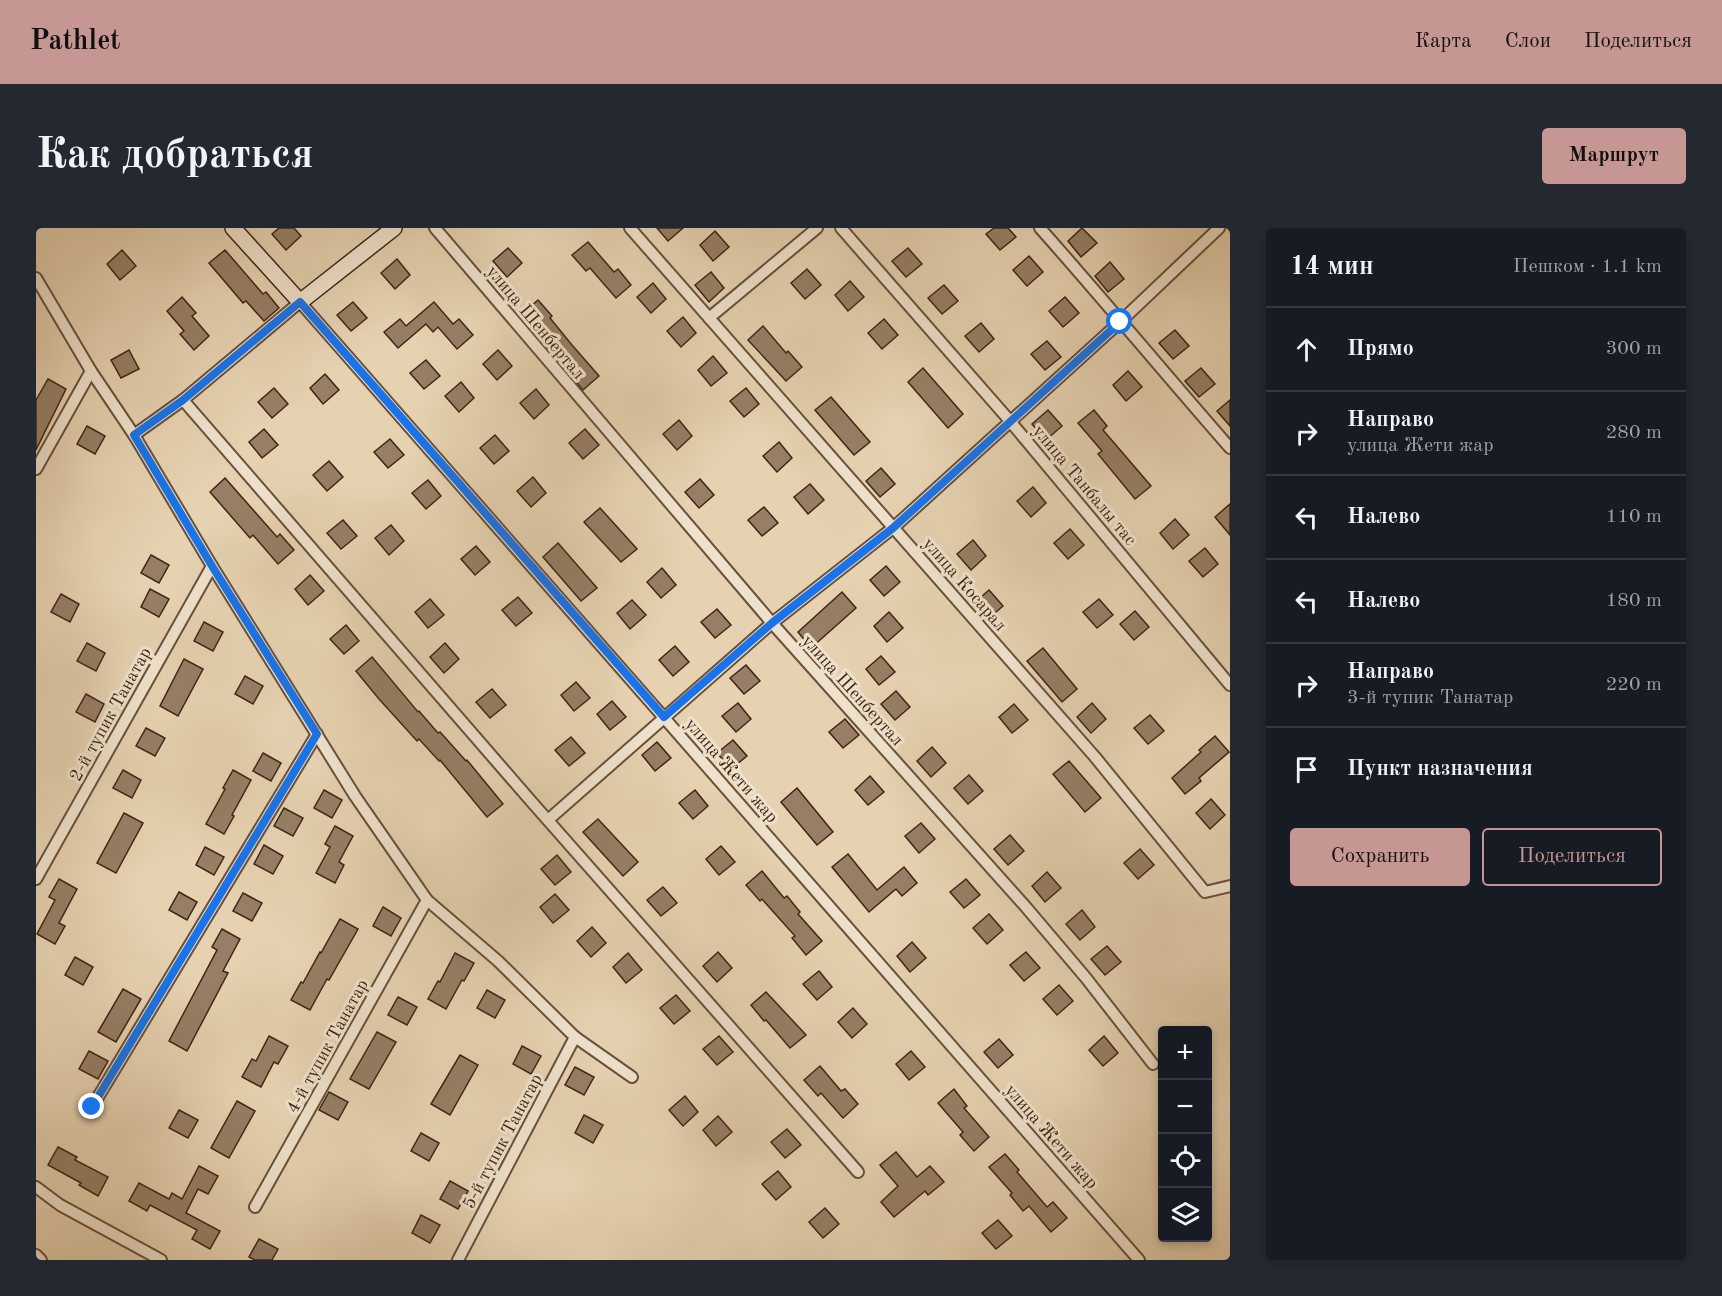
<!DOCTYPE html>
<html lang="ru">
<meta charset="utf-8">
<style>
:root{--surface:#171b24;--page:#242831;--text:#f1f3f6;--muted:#9ea1a6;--line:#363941;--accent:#c59692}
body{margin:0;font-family:"Old Standard TT",serif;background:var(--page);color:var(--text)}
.controls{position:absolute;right:18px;bottom:18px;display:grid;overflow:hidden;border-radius:6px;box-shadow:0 3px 9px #0003}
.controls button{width:54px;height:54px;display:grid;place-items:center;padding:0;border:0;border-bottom:2px solid var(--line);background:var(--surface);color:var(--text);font:30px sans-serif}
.stop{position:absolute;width:18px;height:18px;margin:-14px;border:4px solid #1a73e8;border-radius:50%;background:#fff}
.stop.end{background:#1a73e8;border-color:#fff;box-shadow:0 2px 6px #0008}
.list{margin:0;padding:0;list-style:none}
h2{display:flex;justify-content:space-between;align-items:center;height:78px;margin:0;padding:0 24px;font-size:26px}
h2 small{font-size:20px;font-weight:400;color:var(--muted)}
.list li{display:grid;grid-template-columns:39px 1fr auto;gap:18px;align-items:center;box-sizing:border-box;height:84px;padding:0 24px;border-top:2px solid var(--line)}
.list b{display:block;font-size:22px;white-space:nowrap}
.list p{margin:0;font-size:20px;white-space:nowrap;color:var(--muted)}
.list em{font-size:20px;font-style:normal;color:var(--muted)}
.actions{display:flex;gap:12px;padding:18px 24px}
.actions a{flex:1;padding:14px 0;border:2px solid var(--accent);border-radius:6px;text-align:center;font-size:21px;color:var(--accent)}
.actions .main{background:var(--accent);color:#111}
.icon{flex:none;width:33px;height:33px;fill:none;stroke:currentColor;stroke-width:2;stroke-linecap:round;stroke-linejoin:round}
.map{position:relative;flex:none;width:1194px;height:1032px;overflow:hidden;border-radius:6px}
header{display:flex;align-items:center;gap:36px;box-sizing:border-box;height:84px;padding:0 30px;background:var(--accent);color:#111}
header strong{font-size:28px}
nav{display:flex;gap:33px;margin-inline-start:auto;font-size:21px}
.intro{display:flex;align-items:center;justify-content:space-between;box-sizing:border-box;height:144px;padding:0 36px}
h1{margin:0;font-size:42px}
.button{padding:15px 27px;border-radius:6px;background:var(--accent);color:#111;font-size:21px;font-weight:700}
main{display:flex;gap:36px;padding:0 36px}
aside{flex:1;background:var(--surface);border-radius:6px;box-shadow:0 3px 9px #0003}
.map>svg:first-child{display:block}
.building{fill:#967f66;stroke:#3f2514;stroke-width:1.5}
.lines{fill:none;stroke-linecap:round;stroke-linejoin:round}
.street-casing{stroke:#69503b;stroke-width:14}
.secondary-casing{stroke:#3f2514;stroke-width:18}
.street{stroke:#efe2cc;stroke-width:10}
.secondary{stroke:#efe2cc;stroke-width:15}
.route{stroke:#1a73e8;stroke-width:8}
.labels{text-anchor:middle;stroke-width:6;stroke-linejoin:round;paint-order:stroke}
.street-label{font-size:18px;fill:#3f2514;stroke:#efe2cc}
</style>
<header>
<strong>Pathlet</strong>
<nav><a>Карта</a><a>Слои</a><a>Поделиться</a></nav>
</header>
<div class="intro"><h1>Как добраться</h1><a class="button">Маршрут</a></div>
<main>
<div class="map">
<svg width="1194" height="1032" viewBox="0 0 1194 1032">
<rect width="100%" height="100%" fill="#e6d2b1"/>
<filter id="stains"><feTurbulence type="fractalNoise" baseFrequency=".00333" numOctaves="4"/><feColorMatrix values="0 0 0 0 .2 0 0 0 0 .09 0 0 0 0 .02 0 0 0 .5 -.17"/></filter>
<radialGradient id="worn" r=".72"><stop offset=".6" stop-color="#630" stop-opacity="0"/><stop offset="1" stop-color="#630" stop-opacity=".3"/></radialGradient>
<!-- building -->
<g class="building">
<polygon points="243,0 258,0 265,8 250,22 236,6"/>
<polygon points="621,0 647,0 632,13"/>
<polygon points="958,0 972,0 980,9 964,22 950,6"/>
<polygon points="1046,0 1061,15 1045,29 1032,13"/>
<polygon points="679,3 693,19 677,33 664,17"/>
<polygon points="552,14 578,44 582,41 595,57 580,70 554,40 550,43 536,27"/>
<polygon points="472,20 486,35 471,49 457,33"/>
<polygon points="872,20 886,36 870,49 856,33"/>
<polygon points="86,22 100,38 84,52 71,36"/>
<polygon points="189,22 227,66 230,64 243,80 228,93 210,73 207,75 173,35"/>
<polygon points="993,28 1007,44 991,58 977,42"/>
<polygon points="361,31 374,47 359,61 345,45"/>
<polygon points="1074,34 1088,51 1072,64 1059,48"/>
<polygon points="771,41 785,57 769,71 755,55"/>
<polygon points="675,44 688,60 673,74 659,57"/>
<polygon points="814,53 828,69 812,83 799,67"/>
<polygon points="617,55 630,71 615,85 601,69"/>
<polygon points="908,57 922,73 906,86 892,70"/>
<polygon points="146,69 160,85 156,88 173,108 158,122 144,106 148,103 131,83"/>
<polygon points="1029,69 1043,85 1027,99 1013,83"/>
<polygon points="502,72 516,88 514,90 536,117 563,148 547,162 507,114 509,112 486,86"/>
<polygon points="317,74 331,90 315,103 301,87"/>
<polygon points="398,74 417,96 423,91 437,107 421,121 402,99 397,104 390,96 362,120 348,104 364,91 370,98"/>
<polygon points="647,89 660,105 645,119 631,103"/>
<polygon points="848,91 862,107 846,121 832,105"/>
<polygon points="945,95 958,111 943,124 929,108"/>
<polygon points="727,98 750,125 752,123 766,139 750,153 712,112"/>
<polygon points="1139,102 1153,118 1137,131 1123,115"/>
<polygon points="1011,113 1025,129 1009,142 995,126"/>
<polygon points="93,122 103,141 85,150 75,132"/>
<polygon points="462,122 476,138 461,152 447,136"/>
<polygon points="677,128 691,145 675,158 662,142"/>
<polygon points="390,132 404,148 388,161 374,145"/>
<polygon points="887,140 927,186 912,200 872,154"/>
<polygon points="1165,140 1179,156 1163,169 1149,153"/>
<polygon points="1092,143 1106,159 1090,173 1077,157"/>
<polygon points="289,146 303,162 287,176 274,160"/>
<polygon points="12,151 30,161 0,222 0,172"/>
<polygon points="425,154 438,170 423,184 409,168"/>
<polygon points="238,160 252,176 236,190 222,174"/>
<polygon points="710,160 723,176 708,189 694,173"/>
<polygon points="500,161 513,177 498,191 484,175"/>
<polygon points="795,169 834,214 818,227 779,182"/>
<polygon points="1194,172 1194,198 1181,183"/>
<polygon points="1012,182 1026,198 1010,212 996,196"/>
<polygon points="1058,182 1071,198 1067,202 1115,258 1099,271 1062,226 1066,223 1042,195"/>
<polygon points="643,192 656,208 641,222 627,206"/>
<polygon points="51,198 69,208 59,226 41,216"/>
<polygon points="228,201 242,217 226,230 213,214"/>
<polygon points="549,201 563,217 547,231 533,215"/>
<polygon points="459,207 473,223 458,236 444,220"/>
<polygon points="354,211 368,227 352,240 338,224"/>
<polygon points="743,214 756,230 741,244 727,228"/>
<polygon points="293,233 307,249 291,263 277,247"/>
<polygon points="845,240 859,256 844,269 830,253"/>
<polygon points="497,249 510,265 495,279 481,263"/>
<polygon points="189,250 241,309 244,306 258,322 242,336 217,307 214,310 174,264"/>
<polygon points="664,251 678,267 663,280 649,264"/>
<polygon points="392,252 405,268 390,281 376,265"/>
<polygon points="774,256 788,272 772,286 758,269"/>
<polygon points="997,259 1010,275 995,289 981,273"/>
<polygon points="1194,276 1194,307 1179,289"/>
<polygon points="728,279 742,295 726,308 712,292"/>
<polygon points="564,280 601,321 585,334 548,294"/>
<polygon points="1139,291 1153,307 1137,321 1124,305"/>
<polygon points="307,292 321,308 305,321 291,305"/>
<polygon points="355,297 368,313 353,327 339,310"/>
<polygon points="1034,301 1048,317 1032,331 1018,315"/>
<polygon points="937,312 950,328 935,342 921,326"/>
<polygon points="522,315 561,360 545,373 507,329"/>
<polygon points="440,318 454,334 439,347 425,331"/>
<polygon points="1169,320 1182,336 1167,349 1153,333"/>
<polygon points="115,327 133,337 123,355 105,345"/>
<polygon points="850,338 864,354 848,368 834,352"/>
<polygon points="626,340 640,357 625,370 611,354"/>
<polygon points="274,347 288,363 272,377 259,361"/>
<polygon points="114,361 133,371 123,389 105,379"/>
<polygon points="953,362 967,378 951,392 937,376"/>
<polygon points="806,364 820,380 775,420 762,404"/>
<polygon points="25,366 43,376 34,394 15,384"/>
<polygon points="482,369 496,385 480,398 466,382"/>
<polygon points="394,371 408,387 392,400 379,384"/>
<polygon points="1063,371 1077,387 1061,400 1047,384"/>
<polygon points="596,372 610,387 594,401 581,385"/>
<polygon points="681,381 695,397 679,410 665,394"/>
<polygon points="1099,383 1113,399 1098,412 1084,396"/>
<polygon points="853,384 867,400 851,414 838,398"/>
<polygon points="168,394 187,404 177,423 158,413"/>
<polygon points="310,397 323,413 308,426 294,411"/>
<polygon points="51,415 69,425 60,443 41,433"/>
<polygon points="409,415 423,431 408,445 394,429"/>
<polygon points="639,418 653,434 637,448 623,432"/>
<polygon points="1007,420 1041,461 1026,474 991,433"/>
<polygon points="845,428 859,444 843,457 830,441"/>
<polygon points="336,429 382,484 383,483 402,505 404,504 430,533 431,532 467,576 451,589 404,532 403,533 383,511 381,513 343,471 320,443"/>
<polygon points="148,431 167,441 142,488 124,478"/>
<polygon points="710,437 724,453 708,466 694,450"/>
<polygon points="209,448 227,458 217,476 199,466"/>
<polygon points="540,454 554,470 538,483 525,467"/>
<polygon points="456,461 470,477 454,490 440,474"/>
<polygon points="860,463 874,479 859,492 845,476"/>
<polygon points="50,466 68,476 59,494 40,484"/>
<polygon points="576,473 590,489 574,502 561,486"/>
<polygon points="702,475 715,491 700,504 686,488"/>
<polygon points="1056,475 1070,491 1055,505 1041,489"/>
<polygon points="978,476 992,492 976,505 963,489"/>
<polygon points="1114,487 1128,503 1112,516 1098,500"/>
<polygon points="809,491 823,507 807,520 793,504"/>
<polygon points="110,500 129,510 119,528 100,518"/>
<polygon points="1179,508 1193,524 1163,550 1165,553 1149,566 1136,550 1165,524 1163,522"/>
<polygon points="535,509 549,525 533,538 519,522"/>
<polygon points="697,512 711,528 695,541 681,525"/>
<polygon points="621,514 635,530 619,543 606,527"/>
<polygon points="896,519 910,535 895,549 881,533"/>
<polygon points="227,525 245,535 235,553 217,543"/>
<polygon points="1033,533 1065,570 1049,584 1017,546"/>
<polygon points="87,542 105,552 96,570 77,560"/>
<polygon points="197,542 215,552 196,587 198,588 188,606 170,596 189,561 187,560"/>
<polygon points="933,547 947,563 932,576 918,560"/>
<polygon points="834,548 848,564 832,577 819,562"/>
<polygon points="761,560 797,604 781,617 745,574"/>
<polygon points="288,562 306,572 296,590 278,580"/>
<polygon points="659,562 672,578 657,591 643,575"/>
<polygon points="1175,571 1189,587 1174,601 1160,585"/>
<polygon points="248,580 267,590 257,608 238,598"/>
<polygon points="88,585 107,595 80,645 61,635"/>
<polygon points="562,591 602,634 587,648 547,604"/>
<polygon points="885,595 899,611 883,625 869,608"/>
<polygon points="299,598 317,608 303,634 308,637 299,655 280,645 294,619 289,616"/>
<polygon points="974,607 988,623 972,637 958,621"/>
<polygon points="228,617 247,628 237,646 218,636"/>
<polygon points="685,618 699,634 683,647 670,631"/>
<polygon points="169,619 188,629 178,647 160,637"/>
<polygon points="1104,621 1118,637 1102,651 1088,635"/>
<polygon points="812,626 841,662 868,639 881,655 866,668 860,661 833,684 796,639"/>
<polygon points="521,627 535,644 519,657 505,641"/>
<polygon points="726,643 748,670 751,668 764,684 762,686 786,713 770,727 756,710 759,708 726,671 724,673 710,657"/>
<polygon points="1011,644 1025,660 1009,674 996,658"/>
<polygon points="23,651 41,661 23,695 29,698 19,716 1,706 19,672 13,669"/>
<polygon points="930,651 944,667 928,680 914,664"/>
<polygon points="627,659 641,675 625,688 611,672"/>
<polygon points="143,664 161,674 151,692 133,682"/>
<polygon points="207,665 226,675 216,693 197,683"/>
<polygon points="519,666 533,682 517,695 504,679"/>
<polygon points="347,679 365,690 355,708 337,698"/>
<polygon points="1046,682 1059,699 1044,712 1030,696"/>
<polygon points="953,686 967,702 951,716 937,700"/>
<polygon points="304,691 322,701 293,752 291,751 274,782 255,772 265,754 267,755 284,724 285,725"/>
<polygon points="556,699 570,715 555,729 541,713"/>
<polygon points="186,701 204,711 187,743 192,745 151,823 133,813 181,722 176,719"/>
<polygon points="876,714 890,730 874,744 861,728"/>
<polygon points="1071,718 1085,734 1069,747 1055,731"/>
<polygon points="682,724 696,740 681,754 667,738"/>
<polygon points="990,724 1004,740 988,753 974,737"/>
<polygon points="419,725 438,735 428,753 426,752 410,781 392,771 402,753 404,754"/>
<polygon points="592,725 606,742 590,755 577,739"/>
<polygon points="39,729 57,739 47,757 29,747"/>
<polygon points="783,743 796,759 781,772 767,756"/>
<polygon points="1023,757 1037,773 1021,787 1007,771"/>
<polygon points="87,761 105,771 80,814 62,804"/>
<polygon points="451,762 469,772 459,790 441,780"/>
<polygon points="730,764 770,807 754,820 730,792 728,793 715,777"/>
<polygon points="640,767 654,783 638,796 624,780"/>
<polygon points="362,769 381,779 371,797 352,787"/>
<polygon points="817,780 831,796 816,810 802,794"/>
<polygon points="341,804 360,814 333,861 314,851"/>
<polygon points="233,808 252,818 242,836 238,834 225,859 206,849 216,831 220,833"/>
<polygon points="683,808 697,824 681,837 667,821"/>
<polygon points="1068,808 1082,825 1067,838 1053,822"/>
<polygon points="963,811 977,827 962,840 948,824"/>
<polygon points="486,818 505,828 495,846 477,836"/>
<polygon points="53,823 72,833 62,851 43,841"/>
<polygon points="875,823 889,839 873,852 860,836"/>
<polygon points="424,827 442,837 414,887 395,876"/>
<polygon points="784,838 805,863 809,861 822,876 807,890 785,865 782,868 768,852"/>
<polygon points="539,839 558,849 548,867 529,857"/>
<polygon points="918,861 931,878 928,880 953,909 938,923 924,907 927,904 902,875"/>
<polygon points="293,864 312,874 302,892 283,882"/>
<polygon points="649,868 662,884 647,898 633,882"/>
<polygon points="201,873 219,883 193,930 175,920"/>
<polygon points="143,882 162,892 152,910 133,900"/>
<polygon points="548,887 567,897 557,915 539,905"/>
<polygon points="682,888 696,904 680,918 667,902"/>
<polygon points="751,901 765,917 749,930 735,914"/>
<polygon points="385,905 403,915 393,933 375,923"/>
<polygon points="22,919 41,929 39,932 72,949 62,968 43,957 45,955 12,937"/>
<polygon points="860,924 881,949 894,938 908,954 892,967 889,963 858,989 845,974 862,958 844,937"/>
<polygon points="969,926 983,942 981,944 1011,979 1017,974 1031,990 1015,1004 993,978 987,983 974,967 976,965 953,939"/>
<polygon points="163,938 182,948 172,966 162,961 150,985 184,1003 174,1021 156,1011 161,1002 114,977 111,983 93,973 103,955 133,971 136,965 146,971"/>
<polygon points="742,943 755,959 740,972 726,956"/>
<polygon points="414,953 432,963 422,981 404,971"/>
<polygon points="789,980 803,996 787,1010 773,994"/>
<polygon points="385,987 404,997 394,1015 376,1005"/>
<polygon points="962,992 976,1008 960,1021 946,1005"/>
<polygon points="223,1011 242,1021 236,1032 219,1032 213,1029"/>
</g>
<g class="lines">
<defs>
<g id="street">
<polyline points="399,0 736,395 989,678 1050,750 1117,836"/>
<polyline points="594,0 1059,529 1169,664 1194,658"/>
<polyline points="805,0 974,193 1194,457"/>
<path d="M 1004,0 C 1068,72 1130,147 1194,220"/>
<polyline points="0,50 55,143 98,207 176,338 319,568 391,672 462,733 539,809 596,849"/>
<polyline points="673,90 781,0"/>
<polyline points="147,172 494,572 822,944"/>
<polyline points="98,207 147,172 264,74 1103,1032"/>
<polyline points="0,241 55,143"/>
<polyline points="512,592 736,395 857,300 1084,94 1183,0"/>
<polyline points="0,651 176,338"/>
<polyline points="56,879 281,506"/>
<polyline points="0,959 24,977 125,1032"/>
<polyline points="219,979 391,672"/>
<polyline points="0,1027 5,1032"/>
<polyline points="422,1032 539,809"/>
</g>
<polyline id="secondary" points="197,0 264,74 358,0"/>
</defs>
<!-- street casing -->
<use href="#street" class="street-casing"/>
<!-- secondary casing -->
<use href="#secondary" class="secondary-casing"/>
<!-- street -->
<use href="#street" class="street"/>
<!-- secondary -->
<use href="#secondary" class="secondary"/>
</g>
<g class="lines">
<!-- route -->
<polyline class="route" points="56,879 281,506 176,338 98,207 147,172 264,74 628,489 736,395 857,300 1084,94"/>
</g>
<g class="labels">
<!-- street labels -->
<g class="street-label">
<text transform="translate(500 94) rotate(50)" y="6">улица Шенбертал</text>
<text transform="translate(1049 257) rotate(50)" y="6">улица Танбалы тас</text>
<text transform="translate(929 356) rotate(49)" y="6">улица Косарал</text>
<text transform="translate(817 462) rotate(48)" y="6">улица Шенбертал</text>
<text transform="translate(74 486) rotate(-61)" y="6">2-й тупик Танатар</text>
<text transform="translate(696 542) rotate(49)" y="6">улица Жети жар</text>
<text transform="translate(291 818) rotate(-61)" y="6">4-й тупик Танатар</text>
<text transform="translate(1016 908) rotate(49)" y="6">улица Жети жар</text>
<text transform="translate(466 913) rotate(-62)" y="6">5-й тупик Танатар</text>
</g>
</g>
<rect width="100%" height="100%" filter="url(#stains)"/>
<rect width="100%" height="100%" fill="url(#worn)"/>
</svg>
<div class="controls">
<button>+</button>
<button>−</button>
<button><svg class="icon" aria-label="locate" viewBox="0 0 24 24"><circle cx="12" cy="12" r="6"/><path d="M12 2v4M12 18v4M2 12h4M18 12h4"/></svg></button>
<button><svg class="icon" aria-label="layers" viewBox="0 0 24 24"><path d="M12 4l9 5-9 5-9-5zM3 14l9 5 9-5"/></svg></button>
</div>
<div class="stop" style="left:1084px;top:94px"></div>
<div class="stop end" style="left:56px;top:879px"></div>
</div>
<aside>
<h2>14 мин<small>Пешком · 1.1 km</small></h2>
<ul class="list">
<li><svg class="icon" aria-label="ahead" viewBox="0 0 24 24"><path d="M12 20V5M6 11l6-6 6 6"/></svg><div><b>Прямо</b></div><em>300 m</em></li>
<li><svg class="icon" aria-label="right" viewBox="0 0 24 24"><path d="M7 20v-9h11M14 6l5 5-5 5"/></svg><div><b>Направо</b><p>улица Жети жар</p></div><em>280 m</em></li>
<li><svg class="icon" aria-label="left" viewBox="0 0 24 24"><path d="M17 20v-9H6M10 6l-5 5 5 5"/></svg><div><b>Налево</b></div><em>110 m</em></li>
<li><svg class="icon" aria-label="left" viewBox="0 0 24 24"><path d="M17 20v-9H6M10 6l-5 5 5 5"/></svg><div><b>Налево</b></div><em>180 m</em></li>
<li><svg class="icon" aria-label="right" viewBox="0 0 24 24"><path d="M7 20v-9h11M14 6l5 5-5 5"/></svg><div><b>Направо</b><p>3-й тупик Танатар</p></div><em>220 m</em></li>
<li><svg class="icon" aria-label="arrive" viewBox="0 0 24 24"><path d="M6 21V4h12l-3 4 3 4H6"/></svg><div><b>Пункт назначения</b></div></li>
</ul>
<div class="actions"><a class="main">Сохранить</a><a>Поделиться</a></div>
</aside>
</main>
